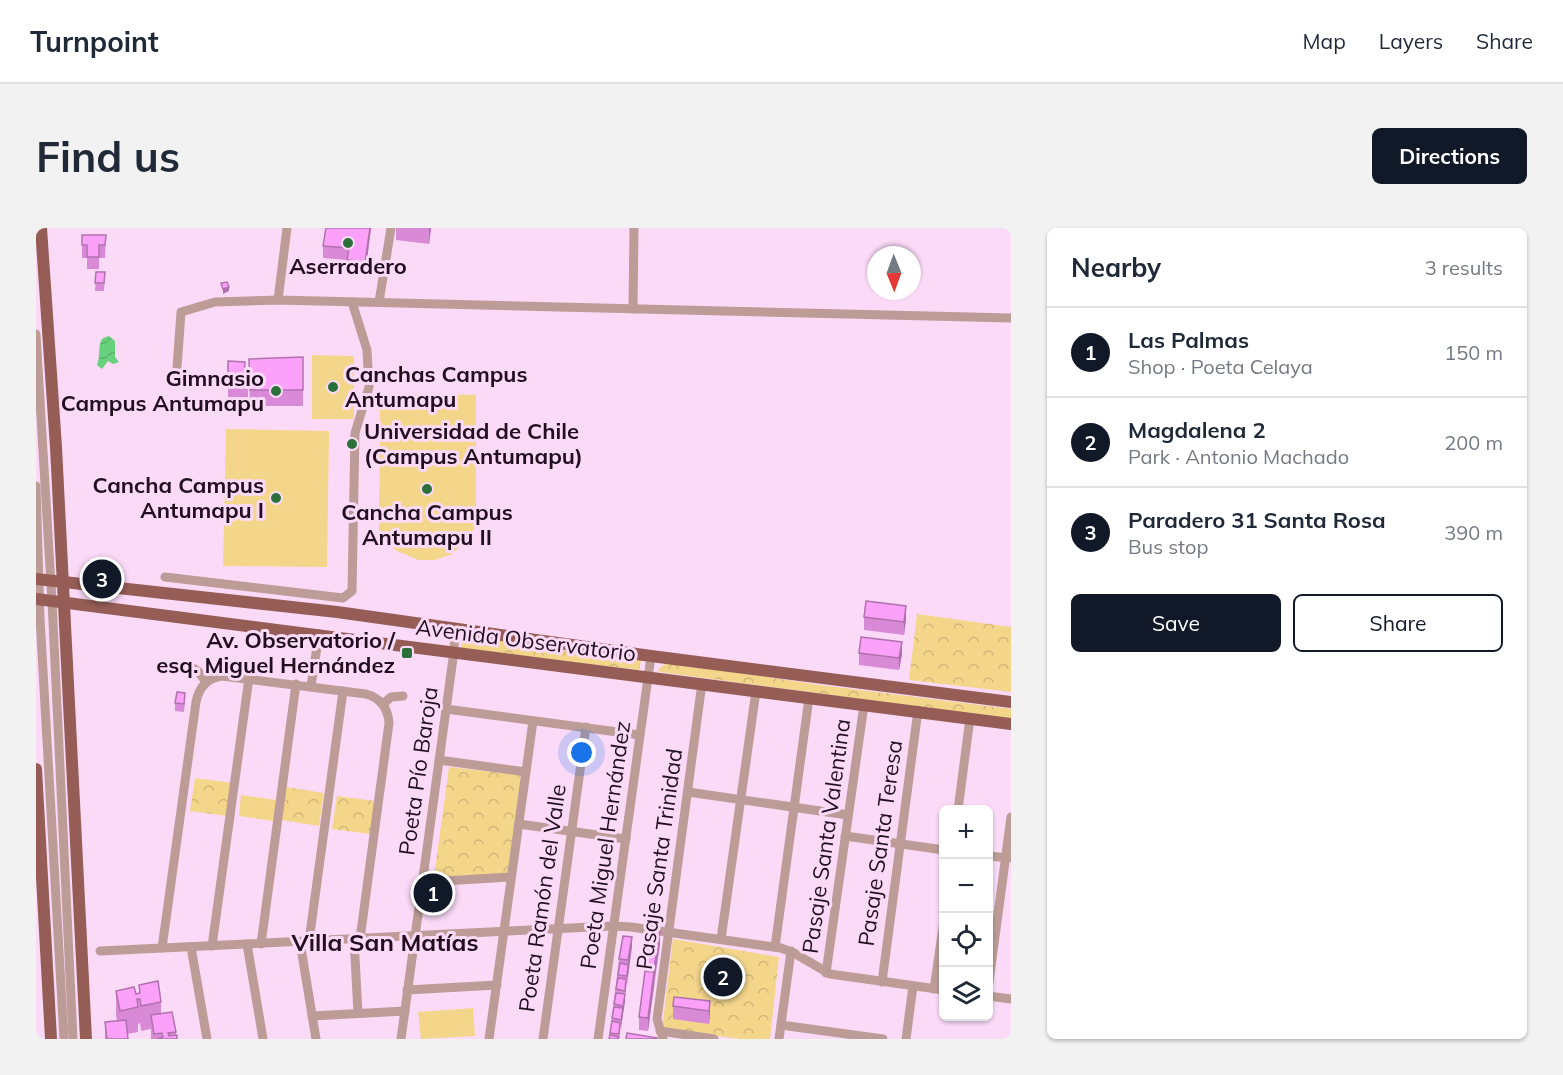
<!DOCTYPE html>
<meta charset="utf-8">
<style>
:root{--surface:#fff;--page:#f2f2f3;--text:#1f2937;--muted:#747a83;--line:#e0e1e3;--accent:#111827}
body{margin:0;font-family:Mulish,sans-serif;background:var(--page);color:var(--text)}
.controls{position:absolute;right:18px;bottom:18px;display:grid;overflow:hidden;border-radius:9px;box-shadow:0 2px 4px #0004}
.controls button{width:54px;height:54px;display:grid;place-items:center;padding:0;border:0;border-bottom:2px solid var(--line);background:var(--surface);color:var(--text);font:30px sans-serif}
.compass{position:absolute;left:831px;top:18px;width:54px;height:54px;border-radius:50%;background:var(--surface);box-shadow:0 2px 4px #0004;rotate:179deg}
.you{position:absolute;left:546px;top:525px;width:21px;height:21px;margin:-15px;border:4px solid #fff;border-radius:50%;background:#1a73e8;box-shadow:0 0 0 9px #1a73e833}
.badge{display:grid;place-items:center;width:39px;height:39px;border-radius:50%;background:var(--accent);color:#fff;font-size:20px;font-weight:700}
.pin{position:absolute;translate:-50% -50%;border:3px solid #fff;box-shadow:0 2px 6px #0006}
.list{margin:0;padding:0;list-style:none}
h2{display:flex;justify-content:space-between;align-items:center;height:78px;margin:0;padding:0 24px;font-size:26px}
h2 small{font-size:20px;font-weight:400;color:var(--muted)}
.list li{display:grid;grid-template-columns:39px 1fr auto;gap:18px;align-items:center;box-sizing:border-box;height:90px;padding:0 24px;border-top:2px solid var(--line)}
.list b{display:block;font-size:22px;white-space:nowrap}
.list p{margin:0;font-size:20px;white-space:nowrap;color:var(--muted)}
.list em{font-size:20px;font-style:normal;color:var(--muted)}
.actions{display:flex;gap:12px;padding:18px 24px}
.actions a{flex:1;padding:14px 0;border:2px solid var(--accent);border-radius:9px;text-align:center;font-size:21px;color:var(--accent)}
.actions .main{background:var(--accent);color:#fff}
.icon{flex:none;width:33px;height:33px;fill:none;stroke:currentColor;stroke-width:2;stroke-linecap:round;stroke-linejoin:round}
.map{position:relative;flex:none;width:975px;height:811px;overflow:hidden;border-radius:9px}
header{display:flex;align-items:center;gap:36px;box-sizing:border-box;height:84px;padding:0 30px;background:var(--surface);border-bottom:2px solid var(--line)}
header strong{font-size:28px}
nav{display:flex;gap:33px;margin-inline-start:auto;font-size:21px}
.intro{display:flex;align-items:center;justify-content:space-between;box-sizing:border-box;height:144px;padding:0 36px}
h1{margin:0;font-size:42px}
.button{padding:15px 27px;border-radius:9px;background:var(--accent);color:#fff;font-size:21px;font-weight:700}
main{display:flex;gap:36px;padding:0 36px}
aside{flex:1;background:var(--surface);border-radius:9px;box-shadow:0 2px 4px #0004}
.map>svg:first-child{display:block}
.grass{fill:#f4d68b}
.park{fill:url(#park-crowns)}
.water{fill:url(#water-waves)}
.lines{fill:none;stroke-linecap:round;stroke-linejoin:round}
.minor{stroke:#bd9c97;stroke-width:9}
.major{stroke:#955d56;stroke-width:12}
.wall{fill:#d98ad6}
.shaded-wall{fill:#b071ae}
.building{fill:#fca1f9;stroke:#b071ae;stroke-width:1.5}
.poi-dot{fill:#2b6f3a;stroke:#fbdaf8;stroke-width:2}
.labels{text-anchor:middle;stroke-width:6;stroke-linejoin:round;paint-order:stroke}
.poi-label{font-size:22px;font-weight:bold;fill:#210f20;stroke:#fbdaf8;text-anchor:end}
.street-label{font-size:22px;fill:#210f20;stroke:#fbdaf8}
.neighbourhood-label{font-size:24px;font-weight:bold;fill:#210f20;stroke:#fbdaf8}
</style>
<header>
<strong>Turnpoint</strong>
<nav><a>Map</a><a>Layers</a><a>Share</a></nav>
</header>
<div class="intro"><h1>Find us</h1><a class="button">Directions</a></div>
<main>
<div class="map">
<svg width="975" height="811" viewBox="0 0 975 811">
<defs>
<pattern id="park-crowns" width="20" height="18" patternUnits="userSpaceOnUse" patternTransform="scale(1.5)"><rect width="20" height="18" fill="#f4d68b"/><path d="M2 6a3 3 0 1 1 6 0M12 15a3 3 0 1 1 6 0" fill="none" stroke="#d1b678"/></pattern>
<pattern id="water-waves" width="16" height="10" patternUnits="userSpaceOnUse" patternTransform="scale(1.5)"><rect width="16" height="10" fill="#68d17d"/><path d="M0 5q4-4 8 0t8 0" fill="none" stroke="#5ab26c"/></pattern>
</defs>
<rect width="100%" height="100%" fill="#fbdaf8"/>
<!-- grass -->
<g class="grass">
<polygon points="276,127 318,128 318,191 276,191"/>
<polygon points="344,165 440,167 440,297 432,312 414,327 398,332 382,332 359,322 343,302"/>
<polygon points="190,201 293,203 291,339 187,338"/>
<polygon points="205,567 240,572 237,593 203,588"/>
<polygon points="437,780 439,808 385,811 382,784"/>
</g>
<!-- park -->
<g class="park">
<polygon points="881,386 975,399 975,464 873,452"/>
<polygon points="427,402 606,427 603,442 425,421"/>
<polygon points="631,434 784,457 975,481 975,491 624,444 622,442"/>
<polygon points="413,539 485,547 472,646 398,649"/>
<polygon points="159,550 197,555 192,588 154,583"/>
<polygon points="250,559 288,565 283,598 245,592"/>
<polygon points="301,568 339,573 334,606 296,601"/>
<polygon points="637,711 743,729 734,811 703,811 626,800"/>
</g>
<!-- water -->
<path class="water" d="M 73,108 L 79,113 L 79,129 L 83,134 L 77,136 L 72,133 L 66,141 L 61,137 C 65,128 61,116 67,110 Z"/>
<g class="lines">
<!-- minor -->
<g class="minor">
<polyline points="242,72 251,0"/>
<polyline points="343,74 355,0"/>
<polyline points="597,81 598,0"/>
<polyline points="0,106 16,373 37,811"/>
<polyline points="141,140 145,84 179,74 242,72 975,90"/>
<polyline points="0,258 4,390 28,811"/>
<polyline points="129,349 307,370 316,363 319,205 333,159 331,122 316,74"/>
<polyline points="157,440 162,443 170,454"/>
<polyline points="275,458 283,406"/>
<polyline points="347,476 355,469 367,468"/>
<polyline points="410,481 604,507"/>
<polyline points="403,532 490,544"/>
<polyline points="652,564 812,587"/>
<polyline points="922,582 934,490"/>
<polyline points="483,596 590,611"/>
<polyline points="809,608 908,622"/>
<polyline points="952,628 973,630"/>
<polyline points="391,654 475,649"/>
<polyline points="318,711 322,785"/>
<polyline points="685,711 720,463"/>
<polyline points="273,713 307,463"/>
<polyline points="264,714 280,811"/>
<polyline points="211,716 227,811"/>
<polyline points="225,716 260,456"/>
<polyline points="176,718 213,450"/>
<polyline points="155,719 171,811"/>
<polyline points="739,719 773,470"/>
<path d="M 126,720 L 160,474 C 163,459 171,450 186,448 L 330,466 C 344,470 352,480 353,495 L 324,711"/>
<polyline points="64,723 577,698 595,699 745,720 758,725 794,746 908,762"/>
<polyline points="790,745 828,477"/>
<polyline points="846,754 882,482"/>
<polyline points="898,761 908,693"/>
<polyline points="952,761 975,589"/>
<polyline points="371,762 461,757"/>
<polyline points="952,768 975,771"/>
<polyline points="276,788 369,783"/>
<polyline points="745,797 847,811"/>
<polyline points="624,803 678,811"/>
<polyline points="365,811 418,423 419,400"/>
<polyline points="453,811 497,493"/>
<polyline points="507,811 550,499"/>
<polyline points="562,811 615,428"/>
<polyline points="627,811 621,791 666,455"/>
<polyline points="743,811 755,723"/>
<polyline points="870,811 877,758"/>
</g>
<!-- major -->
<g class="major">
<polyline points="5,0 20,219 50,811"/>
<polyline points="0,351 301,384 615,428 975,474"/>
<polyline points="0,371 975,496"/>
<polyline points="0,541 15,811"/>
</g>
</g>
<!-- wall -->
<g class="wall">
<polygon points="335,0 329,47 311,45 311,32 287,30 287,18"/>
<polygon points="360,0 395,0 393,16 360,12"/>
<polygon points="46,7 70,7 69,30 63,30 63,41 51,41 51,30 46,30"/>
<polygon points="60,44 69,44 68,63 59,63"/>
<polygon points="267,129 267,178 214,178 213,131"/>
<polygon points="192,133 209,149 212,149 212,170 192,170"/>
<polygon points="828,389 870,391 868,407 828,402"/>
<polygon points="823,425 866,426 863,442 823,437"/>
<polygon points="149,473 148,484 139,483 139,475"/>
<polygon points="394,653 404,656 411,656 411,676 402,676 402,682 395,682"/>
<polygon points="908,715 908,744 905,743 905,731"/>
<polygon points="624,716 612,803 603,802 603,789 609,749 609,739"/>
<polygon points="596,718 583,811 573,811 583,731"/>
<polygon points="103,757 125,774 125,786 140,804 140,807 141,811 115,811 115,801 105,803 104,795 102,796 102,804 91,806 92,811 69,811 69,794 81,793 80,787 80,763 100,766 103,765"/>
<polygon points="674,773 673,796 637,791 637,778"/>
</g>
<!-- shaded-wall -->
<g class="shaded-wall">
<polygon points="334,0 335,0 329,47 329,34"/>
<polygon points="393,0 395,0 393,16"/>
<polygon points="193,59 193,63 187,66 187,61"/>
<polygon points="870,378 870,391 868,407 868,394"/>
<polygon points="866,414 866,426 863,442 863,430"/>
<polygon points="624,703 624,716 618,753 618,741"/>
<polygon points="596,709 596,718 591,757 592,732"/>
<polygon points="618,744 618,757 612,803 612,790"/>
<polygon points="589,766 589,774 585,800 585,792"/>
<polygon points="674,773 674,786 673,796 673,783"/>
</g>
<!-- building -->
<g class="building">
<polygon points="290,0 334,0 329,34 311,32 313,20 287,18"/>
<polygon points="46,7 70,7 69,17 63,17 63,29 51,29 51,17 46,17"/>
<polygon points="60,44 69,44 68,55 59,55"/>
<polygon points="191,54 193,59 187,61 185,55"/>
<polygon points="267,129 267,162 214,162 213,131"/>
<polygon points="192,133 209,134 208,149 212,149 212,157 192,157"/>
<polygon points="830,373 870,378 868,394 828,389"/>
<polygon points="825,409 866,414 863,430 823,425"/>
<polygon points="141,464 149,465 148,476 139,475"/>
<polygon points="404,652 404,656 411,656 411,667 402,668 402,673 395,673 394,653"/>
<polygon points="614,701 624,703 618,741 609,739"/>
<polygon points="587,708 596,709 592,732 583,731"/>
<polygon points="908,715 908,731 905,731"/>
<polygon points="584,735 592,737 591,748 582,747"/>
<polygon points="609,743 618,744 612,790 603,789"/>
<polygon points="582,750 590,751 589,763 580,761"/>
<polygon points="122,753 125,774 105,778 104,771 101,771 102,779 84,783 80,763 98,759 100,766 104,765 103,757"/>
<polygon points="580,765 589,766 587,778 578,776"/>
<polygon points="638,769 674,773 673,783 637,778"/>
<polygon points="578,779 587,780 585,792 576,790"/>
<polygon points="136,784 140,804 132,805 133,808 141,807 141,811 121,811 127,809 126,805 118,806 115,787"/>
<polygon points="90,792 92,811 71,811 69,794"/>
<polygon points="576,793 584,795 583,806 574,805"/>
<polygon points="591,805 621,810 620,811 590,811"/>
<polygon points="574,807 583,809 582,811 573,811"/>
</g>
<!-- markers -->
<g class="poi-dot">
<circle cx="312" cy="15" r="6"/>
<circle cx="297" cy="159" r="6"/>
<circle cx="240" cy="163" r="6"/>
<circle cx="316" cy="216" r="6"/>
<circle cx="391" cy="261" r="6"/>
<circle cx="240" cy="270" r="6"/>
<rect x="365" y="419" width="12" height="12" rx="3"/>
</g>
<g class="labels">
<!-- poi labels -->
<g class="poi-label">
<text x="312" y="46" text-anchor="middle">Aserradero</text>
<text x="309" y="154" text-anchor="start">Canchas Campus<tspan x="309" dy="25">Antumapu</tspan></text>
<text x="228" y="158">Gimnasio<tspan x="228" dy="25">Campus Antumapu</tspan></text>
<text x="328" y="211" text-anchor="start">Universidad de Chile<tspan x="328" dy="25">(Campus Antumapu)</tspan></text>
<text x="228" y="265">Cancha Campus<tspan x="228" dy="25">Antumapu I</tspan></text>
<text x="391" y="292" text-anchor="middle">Cancha Campus<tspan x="391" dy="25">Antumapu II</tspan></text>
<text x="359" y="420">Av. Observatorio /<tspan x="359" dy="25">esq. Miguel Hernández</tspan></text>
</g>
<!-- street labels -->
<g class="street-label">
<text transform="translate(490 412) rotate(7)" y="8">Avenida Observatorio</text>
<text transform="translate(382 543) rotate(-82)" y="8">Poeta Pío Baroja</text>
<text transform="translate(790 608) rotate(-82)" y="8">Pasaje Santa Valentina</text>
<text transform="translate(844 615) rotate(-82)" y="8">Pasaje Santa Teresa</text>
<text transform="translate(569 617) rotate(-82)" y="8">Poeta Miguel Hernández</text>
<text transform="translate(623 631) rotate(-82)" y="8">Pasaje Santa Trinidad</text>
<text transform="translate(506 670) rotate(-82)" y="8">Poeta Ramón del Valle</text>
</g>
<!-- neighbourhood labels -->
<g class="neighbourhood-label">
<text x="349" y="723">Villa San Matías</text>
</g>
</g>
</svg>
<div class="controls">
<button>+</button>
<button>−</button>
<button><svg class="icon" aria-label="locate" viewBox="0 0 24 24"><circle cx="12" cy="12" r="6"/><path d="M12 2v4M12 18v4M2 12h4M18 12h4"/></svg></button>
<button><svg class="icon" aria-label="layers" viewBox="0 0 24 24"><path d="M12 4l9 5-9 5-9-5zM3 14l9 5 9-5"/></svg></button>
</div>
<svg class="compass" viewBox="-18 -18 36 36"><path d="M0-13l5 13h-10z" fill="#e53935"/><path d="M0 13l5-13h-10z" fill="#747a83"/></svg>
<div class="you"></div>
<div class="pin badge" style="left:397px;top:665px">1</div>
<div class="pin badge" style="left:687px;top:749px">2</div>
<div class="pin badge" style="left:66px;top:351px">3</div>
</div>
<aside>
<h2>Nearby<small>3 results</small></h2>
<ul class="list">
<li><span class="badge">1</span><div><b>Las Palmas</b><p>Shop · Poeta Celaya</p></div><em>150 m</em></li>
<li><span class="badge">2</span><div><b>Magdalena 2</b><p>Park · Antonio Machado</p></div><em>200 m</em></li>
<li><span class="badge">3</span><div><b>Paradero 31 Santa Rosa</b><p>Bus stop</p></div><em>390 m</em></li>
</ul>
<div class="actions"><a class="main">Save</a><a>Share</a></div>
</aside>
</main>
